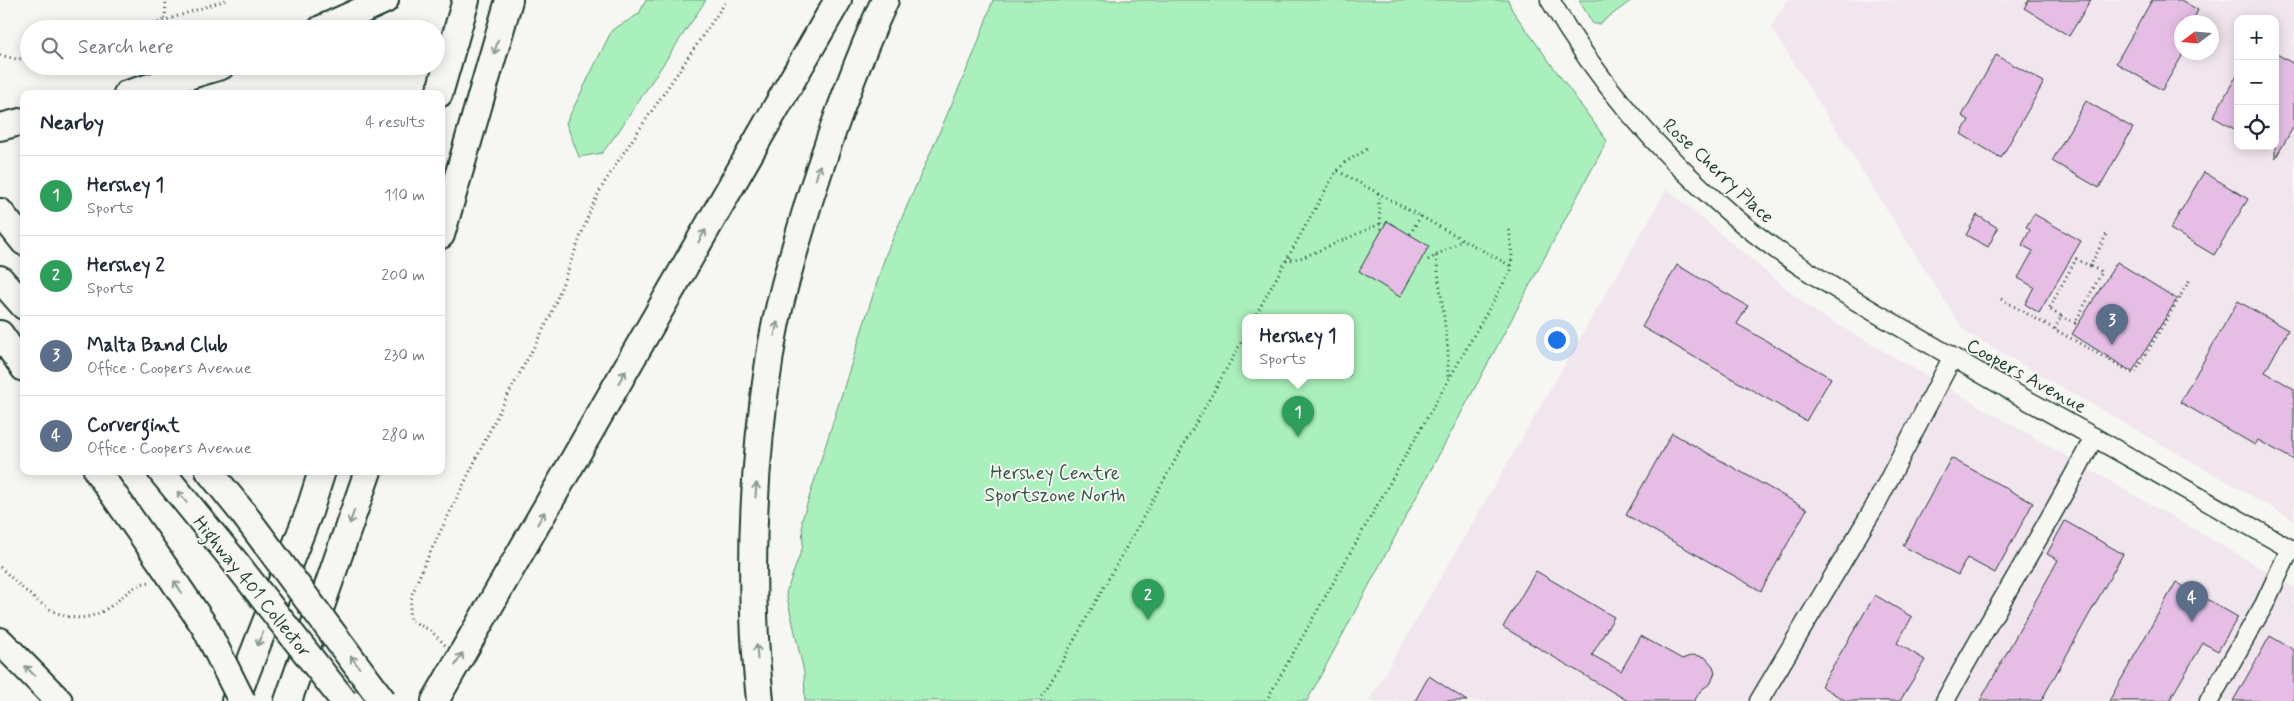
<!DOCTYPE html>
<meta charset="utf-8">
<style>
:root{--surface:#fff;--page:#f6f6f7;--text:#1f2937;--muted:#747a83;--line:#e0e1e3;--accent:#ea580c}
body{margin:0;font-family:Mynerve,sans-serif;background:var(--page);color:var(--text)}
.controls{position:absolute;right:15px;top:15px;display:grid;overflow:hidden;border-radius:10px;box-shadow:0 2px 12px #0003}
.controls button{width:45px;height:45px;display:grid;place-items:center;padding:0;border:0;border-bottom:1px solid var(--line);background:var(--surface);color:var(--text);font:25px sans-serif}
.compass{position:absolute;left:2174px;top:15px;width:45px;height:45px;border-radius:50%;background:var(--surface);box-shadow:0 2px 12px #0003;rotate:254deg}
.you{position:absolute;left:1556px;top:339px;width:18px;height:18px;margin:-12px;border:4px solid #fff;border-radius:50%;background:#1a73e8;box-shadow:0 0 0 8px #1a73e833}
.badge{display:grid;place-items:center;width:32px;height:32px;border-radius:50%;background:var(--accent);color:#fff;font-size:16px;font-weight:700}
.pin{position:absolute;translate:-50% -41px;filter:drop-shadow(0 1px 2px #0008)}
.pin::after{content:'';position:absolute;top:26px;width:18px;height:15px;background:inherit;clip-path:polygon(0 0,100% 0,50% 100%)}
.popup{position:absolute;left:1242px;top:314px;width:112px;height:65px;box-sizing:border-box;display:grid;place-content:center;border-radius:10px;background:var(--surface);filter:drop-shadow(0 1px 4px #0005);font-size:16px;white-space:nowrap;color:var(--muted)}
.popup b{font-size:19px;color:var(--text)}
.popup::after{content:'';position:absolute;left:50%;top:100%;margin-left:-10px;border:10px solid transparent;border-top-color:var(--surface)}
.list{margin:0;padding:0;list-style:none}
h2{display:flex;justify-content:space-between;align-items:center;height:65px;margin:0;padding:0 20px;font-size:21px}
h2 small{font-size:16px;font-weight:400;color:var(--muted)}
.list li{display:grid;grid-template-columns:32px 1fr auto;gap:15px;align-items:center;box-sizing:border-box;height:80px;padding:0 20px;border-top:1px solid var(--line)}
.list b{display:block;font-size:19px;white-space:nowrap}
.list p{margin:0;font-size:16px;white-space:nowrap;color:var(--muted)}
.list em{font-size:16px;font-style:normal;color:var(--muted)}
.icon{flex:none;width:28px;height:28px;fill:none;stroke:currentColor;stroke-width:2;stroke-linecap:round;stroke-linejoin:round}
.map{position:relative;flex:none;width:2294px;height:701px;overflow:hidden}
.search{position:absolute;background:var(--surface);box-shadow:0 2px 12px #0003;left:20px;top:20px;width:425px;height:55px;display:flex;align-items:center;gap:12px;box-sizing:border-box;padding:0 18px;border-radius:28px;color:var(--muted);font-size:19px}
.panel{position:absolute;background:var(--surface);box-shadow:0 2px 12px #0003;left:20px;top:90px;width:425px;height:385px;border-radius:10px}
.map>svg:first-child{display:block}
.built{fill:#f1e5ee;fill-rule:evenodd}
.green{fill:#aaf0bc;stroke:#649678;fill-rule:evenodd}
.building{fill:#e5bde5;stroke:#1f3d34}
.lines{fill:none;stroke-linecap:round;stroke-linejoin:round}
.minor-casing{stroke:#1f3d34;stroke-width:21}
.highway-casing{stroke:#1f3d34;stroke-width:30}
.path{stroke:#1f3d34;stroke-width:3;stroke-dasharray:1 4;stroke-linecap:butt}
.minor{stroke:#f6f6f2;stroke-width:18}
.highway{stroke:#f6f6f2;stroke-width:26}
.highway-bridge-casing{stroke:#1f3d34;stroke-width:30;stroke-linecap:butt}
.highway-bridge{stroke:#f6f6f2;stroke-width:26}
.oneway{stroke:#8a9a93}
.labels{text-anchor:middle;stroke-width:4;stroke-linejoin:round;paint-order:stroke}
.street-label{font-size:19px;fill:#1f3d34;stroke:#f6f6f2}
.park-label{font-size:19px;fill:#345848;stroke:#f6f6f2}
</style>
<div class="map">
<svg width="2294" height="701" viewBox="0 0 2294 701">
<rect width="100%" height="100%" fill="#f6f6f2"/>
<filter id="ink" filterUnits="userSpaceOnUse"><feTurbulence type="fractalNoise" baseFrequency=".02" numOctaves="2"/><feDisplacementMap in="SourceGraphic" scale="10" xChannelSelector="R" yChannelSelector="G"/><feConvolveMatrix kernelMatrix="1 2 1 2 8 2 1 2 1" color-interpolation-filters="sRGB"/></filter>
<g filter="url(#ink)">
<!-- built -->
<g class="built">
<path d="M 1787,0 L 2294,0 L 2294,520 L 1964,331 L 1771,27 ZM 2238,19 L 2275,19 L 2275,146 L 2238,146 ZM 2182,22 L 2212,22 L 2212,52 L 2182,52 Z"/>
<polygon points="1667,189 1812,310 2294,587 2294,701 1369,701"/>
</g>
<!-- green -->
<g class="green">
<polygon points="646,0 706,0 618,132 602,153 579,157 566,123 612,30 639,14"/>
<path d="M 993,0 L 1508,0 L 1512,10 L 1607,141 L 1307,701 L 805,701 L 804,672 L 786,593 L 803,546 L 802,520 L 886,254 L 975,51 ZM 1246,318 L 1350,318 L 1350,376 L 1246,376 Z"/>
<polygon points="1579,0 1632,0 1599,24 1593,24"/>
</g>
<!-- building -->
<g class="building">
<polygon points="2029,0 2091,0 2069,36 2024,8"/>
<polygon points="2152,0 2181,0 2198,10 2192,22 2182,22 2182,56 2162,90 2116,63"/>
<polygon points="2275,53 2294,64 2294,126 2275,159"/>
<polygon points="1996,55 2044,82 2001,158 1961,134 1969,120 1962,116"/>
<polygon points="2238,73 2238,131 2213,117"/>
<polygon points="2086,101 2133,128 2099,188 2052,161"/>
<polygon points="2204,172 2248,199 2214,255 2170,229"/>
<polygon points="2034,214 2081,241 2039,313 2025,304 2034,287 2018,278 2033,251 2022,245 2030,230 2026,227"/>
<polygon points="1977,215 1998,228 1988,247 1966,235"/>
<polygon points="1387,221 1429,246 1400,297 1359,271"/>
<polygon points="2117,262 2177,299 2132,372 2072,334"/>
<polygon points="1677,265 1748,306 1737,324 1831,378 1806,421 1642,327"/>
<polygon points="2238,301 2288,330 2265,372 2294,389 2294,460 2258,440 2255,445 2180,402"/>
<polygon points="1672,433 1807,509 1761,591 1626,515"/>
<polygon points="1951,458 2033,503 1995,573 1967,558 1958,575 1903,546"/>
<polygon points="2065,521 2123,554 2041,701 1980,701 2058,560 2047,554"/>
<polygon points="1536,571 1614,617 1592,655 1621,671 1641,636 1682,659 1693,655 1705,657 1713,666 1715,672 1711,683 1701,690 1694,701 1628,701 1503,627"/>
<polygon points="2176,582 2238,617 2218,651 2203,643 2169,701 2109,701"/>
<polygon points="1875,595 1912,617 1897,643 1925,660 1900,701 1846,701 1821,686"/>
<polygon points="2270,636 2294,650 2294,701 2233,701"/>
<polygon points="1429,676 1467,701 1415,701"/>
</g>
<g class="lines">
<defs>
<g id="minor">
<path d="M 1550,0 C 1597,81 1661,155 1732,215 C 1776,253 1826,283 1876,313 C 1926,342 1977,371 2027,400 C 2117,449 2205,501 2294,551"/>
<polyline points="1759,701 1874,508 1952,358"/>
<path d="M 1945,701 C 1993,612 2048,527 2094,437"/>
<polyline points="2209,701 2264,605 2290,549"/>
</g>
<g id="highway">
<polyline points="321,29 385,0"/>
<polyline points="127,94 221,66"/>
<polyline points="439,94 466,0"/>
<polyline points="0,127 24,121"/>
<polyline points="0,212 24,242"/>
<polyline points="441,235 509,0"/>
<polyline points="0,279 24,306"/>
<polyline points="0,334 24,368"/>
<polyline points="97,471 161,562 205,627"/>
<polyline points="161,471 235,562"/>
<polyline points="209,471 243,513"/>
<polyline points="0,641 59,701"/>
<polyline points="235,701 309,512 322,471"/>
<polyline points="288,701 368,471"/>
<polyline points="435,701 838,0"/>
<path d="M 760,701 C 748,586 752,469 770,355 C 778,302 794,252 809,201 C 831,133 855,65 885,0"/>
</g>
</defs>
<!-- minor casing -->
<use href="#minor" class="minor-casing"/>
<!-- highway casing -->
<use href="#highway" class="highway-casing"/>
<!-- path -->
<g class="path">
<polyline points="165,19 166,0"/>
<polyline points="139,29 226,0"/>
<polyline points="0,55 16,59 29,58"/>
<polyline points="1338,171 1511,266"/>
<polyline points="1378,193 1381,232"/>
<polyline points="1410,234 1421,216"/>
<polyline points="1436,256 1448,349 1448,379"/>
<polyline points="1428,260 1463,240"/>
<polyline points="1286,261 1304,257 1380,224"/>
<polyline points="2001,299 2134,374 2191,278"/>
<polyline points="2061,316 2075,323 2102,272 2090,266"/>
<polyline points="1254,318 1334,175 1344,163 1369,148"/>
<polyline points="2055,329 2061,316 2049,309 2076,259 2090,266 2108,232"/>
<path d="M 0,567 C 35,599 69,641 116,602 C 127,593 136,583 151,582"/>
<polyline points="445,645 430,630 411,621 409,615 412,594 425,563 501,408 550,317 592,206 603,185 622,155 727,0"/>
<polyline points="1040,701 1246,334"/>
<polyline points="1266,701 1511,270 1512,257 1509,226"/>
</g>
<!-- minor -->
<use href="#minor" class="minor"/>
<!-- highway -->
<use href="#highway" class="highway"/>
<defs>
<g id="highway-bridge">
<polyline points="243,513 383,701"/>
<polyline points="235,562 344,701"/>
<polyline points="205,627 242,701"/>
</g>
</defs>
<!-- highway-bridge casing -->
<use href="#highway-bridge" class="highway-bridge-casing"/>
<!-- highway-bridge -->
<use href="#highway-bridge" class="highway-bridge"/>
</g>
<!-- one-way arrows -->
<defs><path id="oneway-shaft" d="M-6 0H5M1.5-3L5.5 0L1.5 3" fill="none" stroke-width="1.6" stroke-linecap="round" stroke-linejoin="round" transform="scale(1.25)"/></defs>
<g class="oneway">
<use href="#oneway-shaft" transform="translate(496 47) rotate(106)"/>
<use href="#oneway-shaft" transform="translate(818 172) rotate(-73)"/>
<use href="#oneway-shaft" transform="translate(702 236) rotate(-60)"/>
<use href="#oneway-shaft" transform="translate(776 329) rotate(-78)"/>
<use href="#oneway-shaft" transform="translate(622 377) rotate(-60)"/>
<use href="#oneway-shaft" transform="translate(756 490) rotate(-86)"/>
<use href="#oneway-shaft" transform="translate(182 497) rotate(-129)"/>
<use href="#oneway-shaft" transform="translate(352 517) rotate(109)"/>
<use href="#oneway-shaft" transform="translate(541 518) rotate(-60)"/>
<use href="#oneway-shaft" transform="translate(178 587) rotate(-123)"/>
<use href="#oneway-shaft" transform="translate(260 639) rotate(111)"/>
<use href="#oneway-shaft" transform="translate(757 652) rotate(-94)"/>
<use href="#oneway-shaft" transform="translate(459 659) rotate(-60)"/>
<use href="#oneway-shaft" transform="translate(355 662) rotate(-127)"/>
<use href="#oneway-shaft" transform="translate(30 671) rotate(-135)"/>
</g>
</g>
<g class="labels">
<!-- street labels -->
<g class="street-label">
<text transform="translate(1719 170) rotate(43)" y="7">Rose Cherry Place</text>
<text transform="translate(2027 375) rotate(29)" y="7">Coopers Avenue</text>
<text transform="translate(253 586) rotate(51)" y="7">Highway 401 Collector</text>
</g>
<!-- park labels -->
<g class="park-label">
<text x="1055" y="479">Hershey Centre<tspan x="1055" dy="22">Sportszone North</tspan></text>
</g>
</g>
</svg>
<div class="controls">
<button>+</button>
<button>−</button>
<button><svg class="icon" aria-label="locate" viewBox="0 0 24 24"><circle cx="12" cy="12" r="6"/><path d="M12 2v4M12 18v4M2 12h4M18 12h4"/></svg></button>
</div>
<svg class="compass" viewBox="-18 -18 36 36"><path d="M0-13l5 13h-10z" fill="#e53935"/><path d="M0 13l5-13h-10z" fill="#747a83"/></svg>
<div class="you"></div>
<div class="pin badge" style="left:1298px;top:437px;background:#2e9e5b">1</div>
<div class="popup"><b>Hershey 1</b>Sports</div>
<div class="pin badge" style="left:1148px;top:620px;background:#2e9e5b">2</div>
<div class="pin badge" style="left:2112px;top:345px;background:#5c6f8a">3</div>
<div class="pin badge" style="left:2192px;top:622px;background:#5c6f8a">4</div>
<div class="search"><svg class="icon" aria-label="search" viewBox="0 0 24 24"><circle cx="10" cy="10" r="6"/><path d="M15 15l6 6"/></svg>Search here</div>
<section class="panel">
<h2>Nearby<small>4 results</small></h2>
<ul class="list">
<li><span class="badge" style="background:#2e9e5b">1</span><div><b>Hershey 1</b><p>Sports</p></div><em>110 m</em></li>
<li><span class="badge" style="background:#2e9e5b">2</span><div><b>Hershey 2</b><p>Sports</p></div><em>200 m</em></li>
<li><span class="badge" style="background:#5c6f8a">3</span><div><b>Malta Band Club</b><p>Office · Coopers Avenue</p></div><em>230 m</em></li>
<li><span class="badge" style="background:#5c6f8a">4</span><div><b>Corvergint</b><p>Office · Coopers Avenue</p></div><em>280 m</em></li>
</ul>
</section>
</div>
